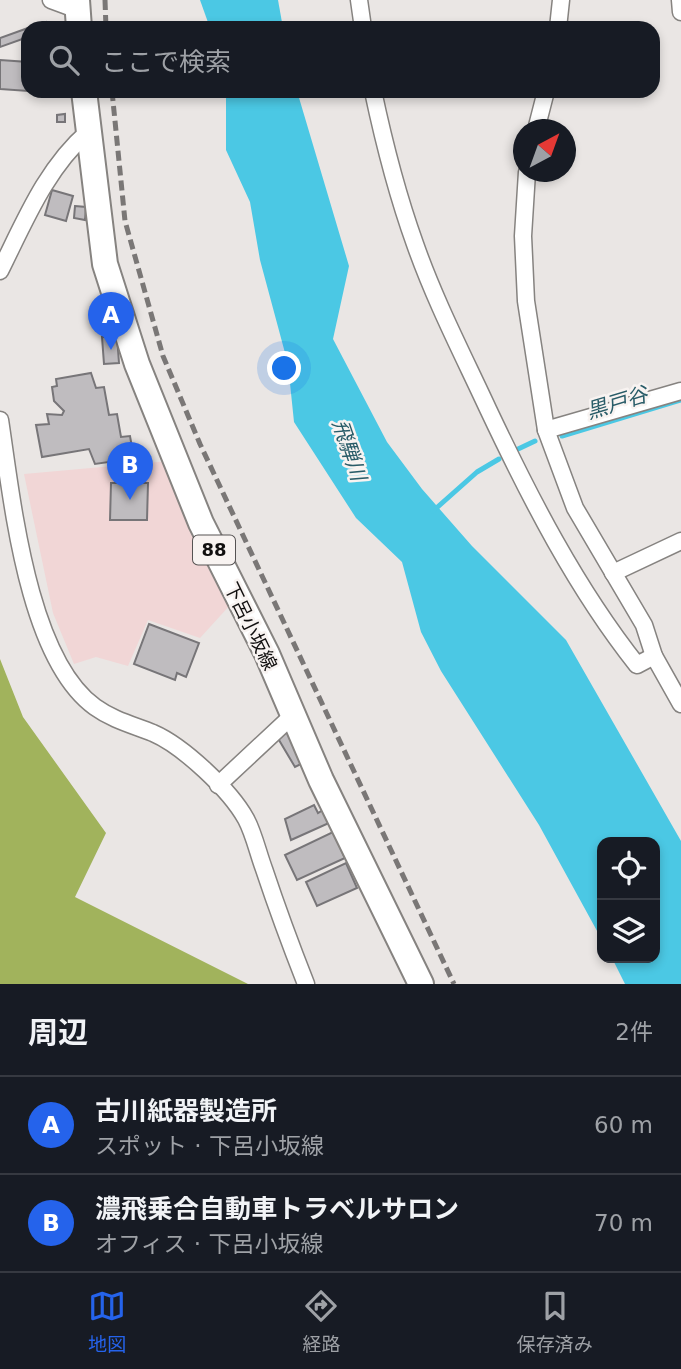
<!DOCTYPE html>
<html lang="ja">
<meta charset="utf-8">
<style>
:root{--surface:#171b24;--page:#242831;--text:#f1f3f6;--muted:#9ea1a6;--line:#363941;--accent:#2563eb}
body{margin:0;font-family:"DejaVu Sans","Noto Sans JP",sans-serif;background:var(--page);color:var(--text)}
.controls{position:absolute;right:21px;bottom:21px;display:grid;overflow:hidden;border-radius:14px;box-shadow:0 4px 10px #0003}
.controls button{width:63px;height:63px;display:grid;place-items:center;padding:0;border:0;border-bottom:2px solid var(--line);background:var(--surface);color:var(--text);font:35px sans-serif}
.compass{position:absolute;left:513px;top:119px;width:63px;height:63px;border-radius:50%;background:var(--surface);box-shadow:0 4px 10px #0003;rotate:41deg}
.you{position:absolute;left:285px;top:369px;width:24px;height:24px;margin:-18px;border:5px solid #fff;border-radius:50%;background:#1a73e8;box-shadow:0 0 0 10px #1a73e833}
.badge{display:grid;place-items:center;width:46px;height:46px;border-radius:50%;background:var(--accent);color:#fff;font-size:23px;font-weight:700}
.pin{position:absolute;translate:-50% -58px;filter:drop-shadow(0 2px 4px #0008)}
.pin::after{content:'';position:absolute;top:37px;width:24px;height:21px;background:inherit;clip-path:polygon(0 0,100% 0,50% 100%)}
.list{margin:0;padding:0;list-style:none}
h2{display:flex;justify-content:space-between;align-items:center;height:91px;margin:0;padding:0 28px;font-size:30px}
h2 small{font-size:23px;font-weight:400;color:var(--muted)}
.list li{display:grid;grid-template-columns:46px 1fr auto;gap:21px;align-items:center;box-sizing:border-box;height:98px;padding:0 28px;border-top:2px solid var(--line)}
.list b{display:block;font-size:26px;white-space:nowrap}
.list p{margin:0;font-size:23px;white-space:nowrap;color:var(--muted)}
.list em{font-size:23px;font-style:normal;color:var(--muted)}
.icon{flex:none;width:38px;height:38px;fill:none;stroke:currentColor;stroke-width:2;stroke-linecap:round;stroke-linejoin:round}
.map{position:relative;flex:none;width:681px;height:984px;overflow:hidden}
.search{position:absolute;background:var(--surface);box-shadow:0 4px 10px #0003;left:21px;right:21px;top:21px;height:77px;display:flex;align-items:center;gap:18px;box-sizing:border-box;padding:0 24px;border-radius:21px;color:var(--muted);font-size:26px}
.sheet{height:287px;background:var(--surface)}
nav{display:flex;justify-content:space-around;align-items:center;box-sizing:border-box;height:98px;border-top:2px solid var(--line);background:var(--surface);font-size:19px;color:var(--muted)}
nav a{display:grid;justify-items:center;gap:4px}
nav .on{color:var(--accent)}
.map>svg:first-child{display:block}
.industrial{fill:#f1d6d6}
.forest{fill:#a1b35c}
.water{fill:#4bc8e4}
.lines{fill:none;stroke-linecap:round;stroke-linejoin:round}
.stream{stroke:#4bc8e4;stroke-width:5}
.building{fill:#bfbcbf;stroke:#777578;stroke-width:2}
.minor-casing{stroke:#868380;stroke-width:19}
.primary-casing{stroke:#868380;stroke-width:28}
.minor{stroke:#fff;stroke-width:16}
.primary{stroke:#fff;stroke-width:24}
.rail{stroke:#7a7776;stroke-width:5;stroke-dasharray:10 5;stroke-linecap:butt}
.labels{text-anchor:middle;stroke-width:5;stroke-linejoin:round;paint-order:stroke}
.shield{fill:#f8f3f1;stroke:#565353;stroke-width:2}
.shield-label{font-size:18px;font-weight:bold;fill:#110f0f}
.street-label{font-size:19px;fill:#110f0f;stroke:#f8f3f1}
.water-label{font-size:21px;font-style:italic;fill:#295c68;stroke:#f8f3f1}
</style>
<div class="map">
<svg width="681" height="984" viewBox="0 0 681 984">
<rect width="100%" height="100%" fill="#eae6e4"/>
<!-- industrial -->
<polygon class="industrial" points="169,461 231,604 200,638 148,620 128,666 96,657 74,664 53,613 24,474"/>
<!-- forest -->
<polygon class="forest" points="0,659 23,717 106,833 75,897 248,984 0,984"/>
<!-- water -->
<g class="water">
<polygon points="200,0 278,0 283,28 210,28"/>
<polygon points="226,91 297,91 349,266 333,339 387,442 422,489 472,546 566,640 681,841 681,984 625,984 612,958 655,958 655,842 602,842 602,940 539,825 441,671 421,632 402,562 356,518 294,422 288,364 260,260 250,202 226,150"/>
</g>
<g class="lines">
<!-- stream -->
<g class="stream">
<polyline points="562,436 681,400"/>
<polyline points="516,450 535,441"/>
<polyline points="433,511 477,472 499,459"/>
</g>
</g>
<!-- building -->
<g class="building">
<polygon points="46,22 48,28 28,28"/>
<polygon points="28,28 28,37 0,47 0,38"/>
<polygon points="0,60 28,62 28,91 0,89"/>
<polygon points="65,114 65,122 57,122 57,115"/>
<polygon points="52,190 73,196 66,221 45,215"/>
<polygon points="75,206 86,207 85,220 74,218"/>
<polygon points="117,336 119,363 104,364 102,337"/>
<polygon points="91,373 96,388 104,387 109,415 117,414 121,437 130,436 133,453 129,452 130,459 95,464 89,449 42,457 36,425 49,424 47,414 62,415 64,411 54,401 52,387 57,386 56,379"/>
<polygon points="111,483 148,483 147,520 110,520"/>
<polygon points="149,624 199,643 186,677 177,673 175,680 134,664"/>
<polygon points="291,729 305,762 295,767 276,735"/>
<polygon points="314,805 318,813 323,810 329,823 291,840 285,819"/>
<polygon points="333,832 345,858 297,880 285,855"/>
<polygon points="346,863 357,888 317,906 306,882"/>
</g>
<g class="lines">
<defs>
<g id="minor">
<polyline points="51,0 78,10"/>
<polyline points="359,0 363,28"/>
<polyline points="680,0 681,12"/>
<polyline points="558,28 561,0"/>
<path d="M 373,91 C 384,143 397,194 415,244 C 435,301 463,355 488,409 C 530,498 576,588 637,665 L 654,656"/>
<polyline points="536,130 546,91"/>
<polyline points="527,172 523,236 526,301 546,430 575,508 644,625 654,656 681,704"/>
<path d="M 0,271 C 24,223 46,168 88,132"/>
<path d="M 0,420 C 12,498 27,658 95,707 C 113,720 133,725 153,733 C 183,746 230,790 246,819 C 254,834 258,853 264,869 C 277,908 291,946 306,984"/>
<polyline points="546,430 681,391"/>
<polyline points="613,573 681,541"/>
<polyline points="218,785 293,715"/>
</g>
<g id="primary">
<polyline points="77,0 79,28"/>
<polyline points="84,91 105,264 137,364 201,523 267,654 321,780 421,984"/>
</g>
</defs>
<!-- minor casing -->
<use href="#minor" class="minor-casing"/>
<!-- primary casing -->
<use href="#primary" class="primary-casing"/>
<!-- minor -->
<use href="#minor" class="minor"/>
<!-- primary -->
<use href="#primary" class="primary"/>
<!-- rail -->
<g class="rail">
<polyline points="105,0 106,28"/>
<polyline points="112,91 125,221 163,356 200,444 454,984"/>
</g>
</g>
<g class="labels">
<!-- shield labels -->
<rect class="shield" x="193" y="535.5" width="42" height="29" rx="5"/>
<g class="shield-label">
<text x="214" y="556">88</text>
</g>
<!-- street labels -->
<g class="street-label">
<text transform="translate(251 626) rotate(64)" y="7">下呂小坂線</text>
</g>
<!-- water labels -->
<g class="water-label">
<text transform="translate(617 403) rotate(-17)" y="7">黒戸谷</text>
<text transform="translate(349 450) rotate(71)" y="7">飛騨川</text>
</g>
</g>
</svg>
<div class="controls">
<button><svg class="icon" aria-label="locate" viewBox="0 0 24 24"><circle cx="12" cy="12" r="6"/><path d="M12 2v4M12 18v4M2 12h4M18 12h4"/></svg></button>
<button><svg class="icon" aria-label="layers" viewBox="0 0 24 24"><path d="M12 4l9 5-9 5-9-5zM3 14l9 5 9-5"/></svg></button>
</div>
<svg class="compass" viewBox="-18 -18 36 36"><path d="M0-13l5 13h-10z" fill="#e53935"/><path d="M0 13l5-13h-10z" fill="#9ea1a6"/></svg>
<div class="you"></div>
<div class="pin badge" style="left:111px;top:350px">A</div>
<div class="pin badge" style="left:130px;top:500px">B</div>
<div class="search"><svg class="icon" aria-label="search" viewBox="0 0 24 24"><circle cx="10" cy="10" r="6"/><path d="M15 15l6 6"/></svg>ここで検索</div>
</div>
<section class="sheet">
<h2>周辺<small>2件</small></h2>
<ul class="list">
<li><span class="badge">A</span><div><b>古川紙器製造所</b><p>スポット · 下呂小坂線</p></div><em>60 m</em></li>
<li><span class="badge">B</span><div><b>濃飛乗合自動車トラベルサロン</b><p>オフィス · 下呂小坂線</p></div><em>70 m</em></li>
</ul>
</section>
<nav>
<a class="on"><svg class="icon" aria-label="map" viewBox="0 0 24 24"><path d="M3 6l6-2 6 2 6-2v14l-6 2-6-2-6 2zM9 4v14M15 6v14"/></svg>地図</a>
<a><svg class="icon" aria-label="directions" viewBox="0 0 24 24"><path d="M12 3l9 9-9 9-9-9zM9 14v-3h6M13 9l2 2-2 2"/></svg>経路</a>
<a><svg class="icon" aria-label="saved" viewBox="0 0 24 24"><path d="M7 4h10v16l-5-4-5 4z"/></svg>保存済み</a>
</nav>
